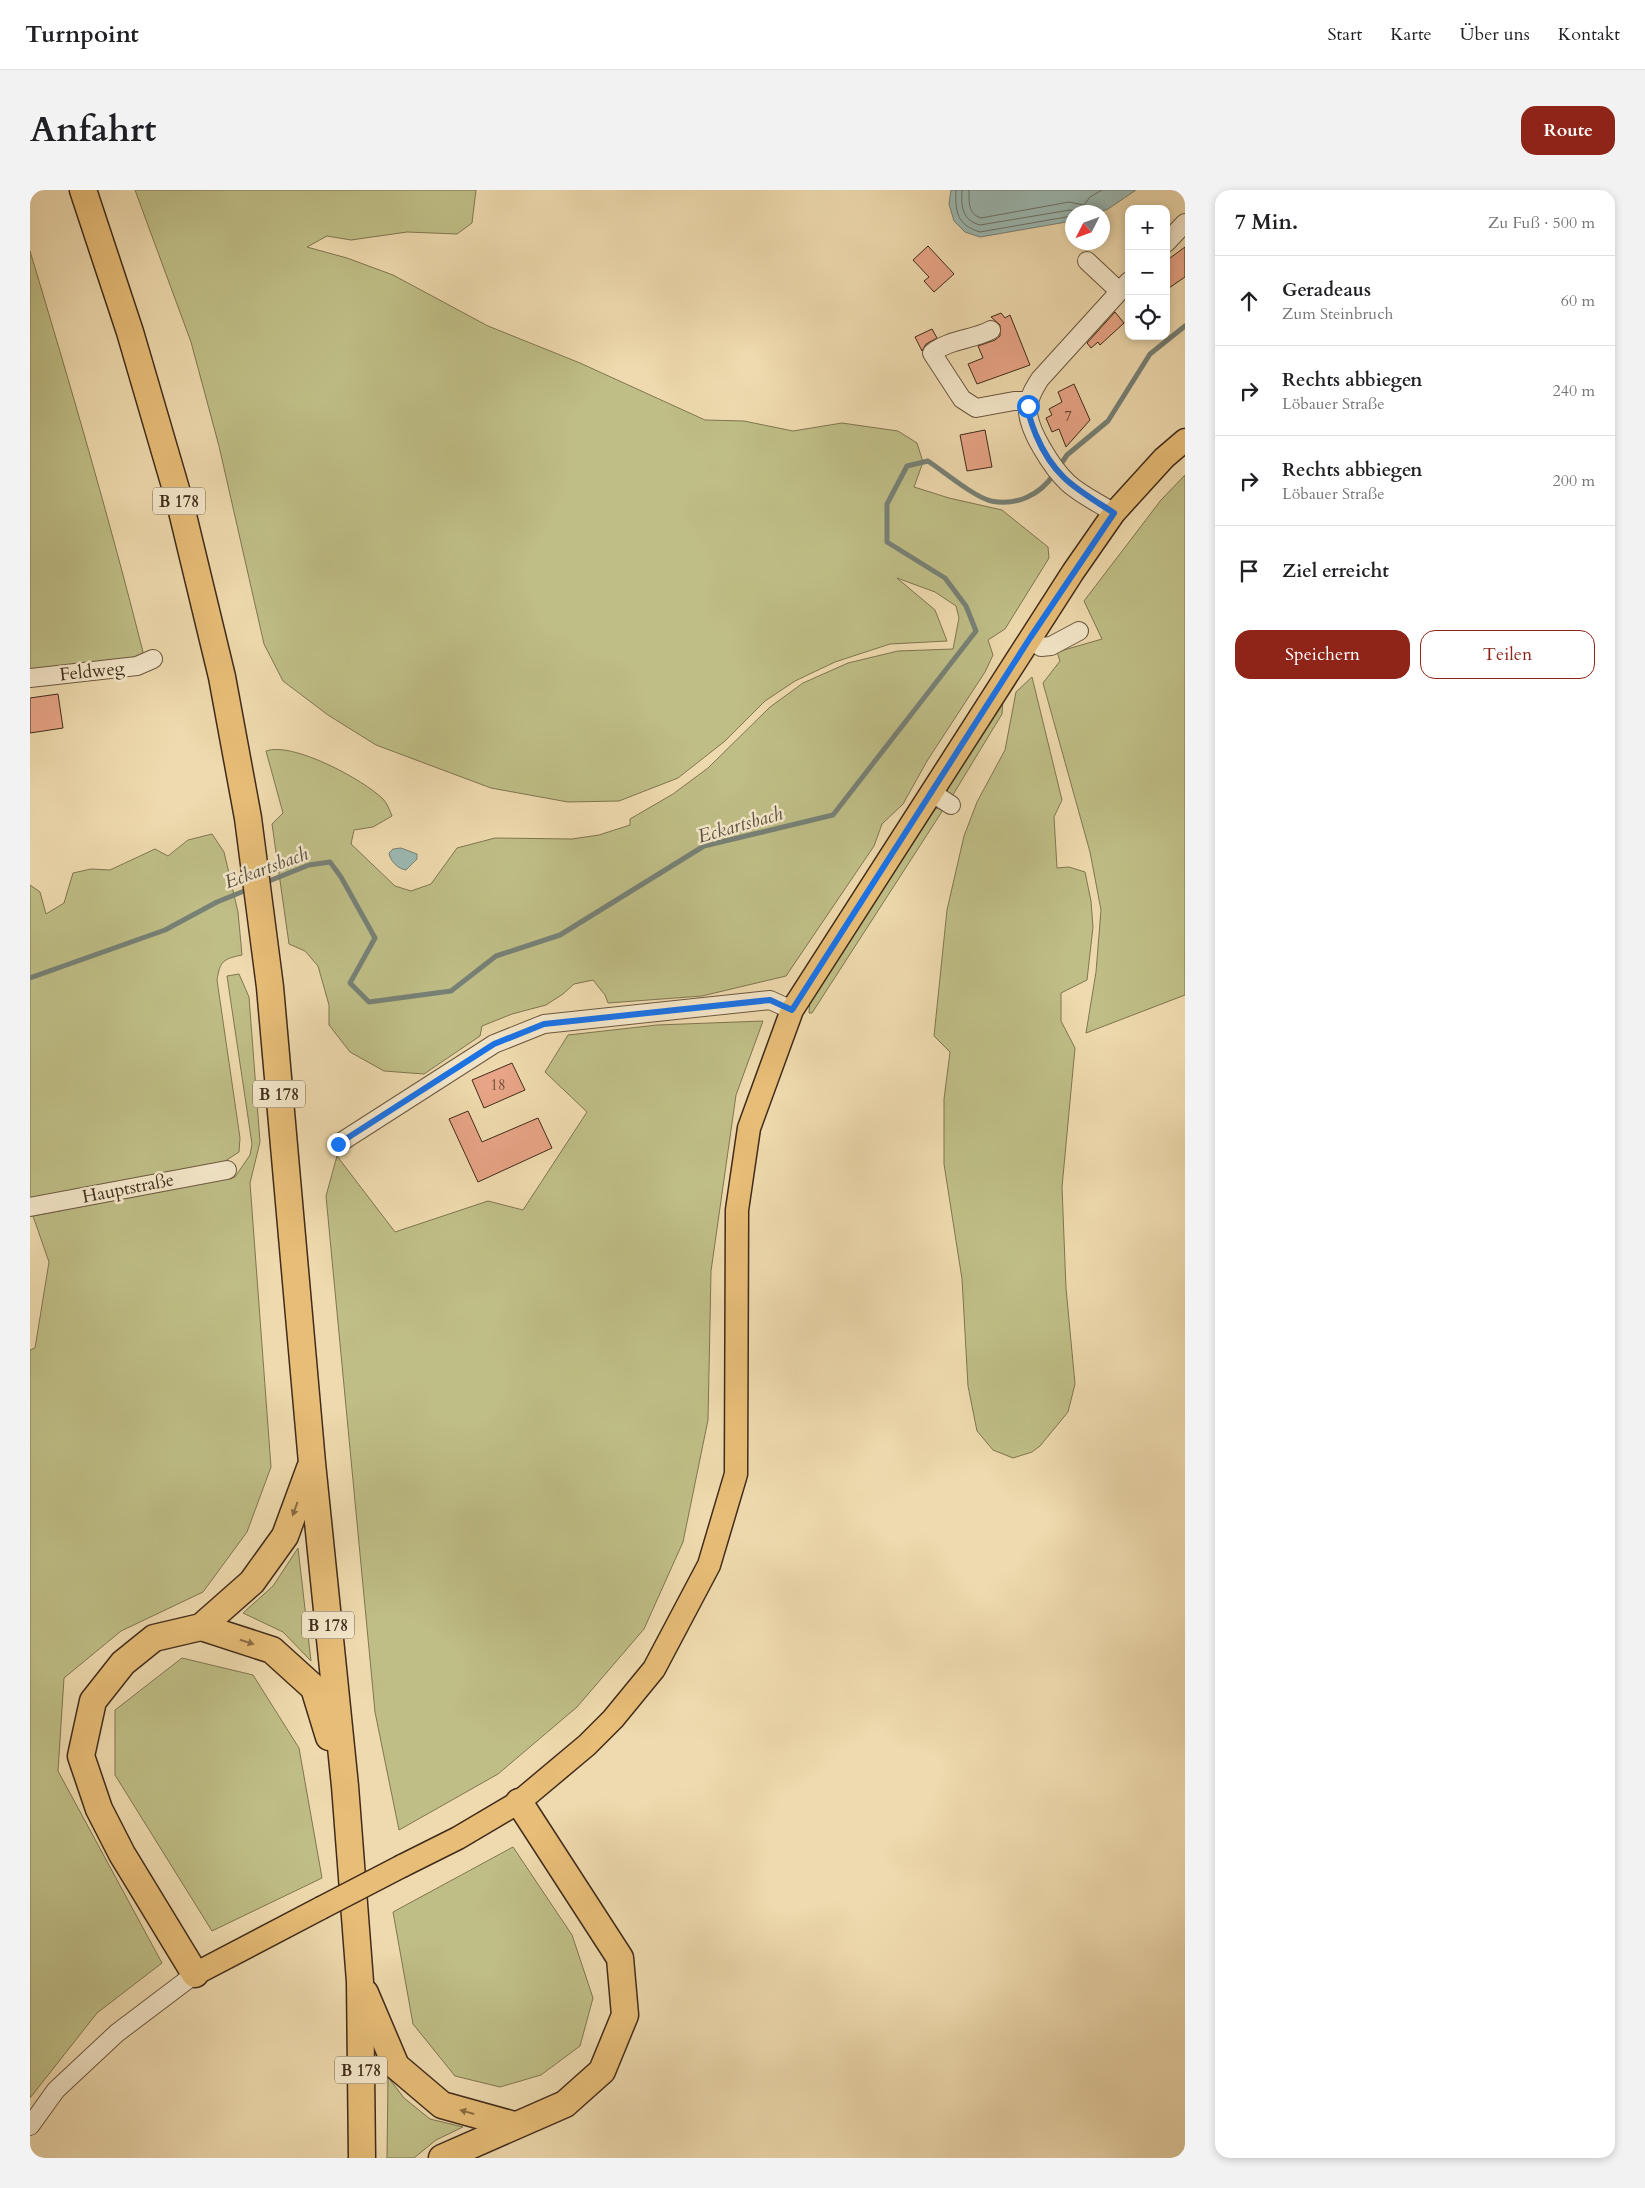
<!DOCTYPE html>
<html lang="de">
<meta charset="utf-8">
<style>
:root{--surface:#fff;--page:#f2f2f2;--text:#202124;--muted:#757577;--line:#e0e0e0;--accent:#8f2418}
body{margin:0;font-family:Cardo,serif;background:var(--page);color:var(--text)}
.controls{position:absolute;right:15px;top:15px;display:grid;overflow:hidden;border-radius:10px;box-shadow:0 2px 8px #0003}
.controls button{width:45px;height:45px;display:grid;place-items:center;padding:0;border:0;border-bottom:1px solid var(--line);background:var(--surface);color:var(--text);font:25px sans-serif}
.compass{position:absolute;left:1035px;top:15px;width:45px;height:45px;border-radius:50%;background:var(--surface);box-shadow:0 2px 8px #0003;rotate:228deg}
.stop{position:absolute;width:15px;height:15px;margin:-11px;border:4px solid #1a73e8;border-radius:50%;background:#fff}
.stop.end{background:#1a73e8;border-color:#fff;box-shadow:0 1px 5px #0008}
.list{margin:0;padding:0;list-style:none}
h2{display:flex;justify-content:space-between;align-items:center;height:65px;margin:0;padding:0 20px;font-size:21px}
h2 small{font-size:16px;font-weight:400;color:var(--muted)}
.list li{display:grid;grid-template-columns:32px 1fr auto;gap:15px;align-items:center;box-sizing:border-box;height:90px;padding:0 20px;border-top:1px solid var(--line)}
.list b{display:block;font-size:19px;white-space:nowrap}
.list p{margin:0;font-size:16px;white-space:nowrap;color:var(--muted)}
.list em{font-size:16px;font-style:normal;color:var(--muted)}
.actions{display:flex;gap:10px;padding:15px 20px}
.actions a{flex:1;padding:11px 0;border:1px solid var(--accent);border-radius:15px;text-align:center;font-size:18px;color:var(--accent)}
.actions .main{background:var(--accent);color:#fff}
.icon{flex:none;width:28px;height:28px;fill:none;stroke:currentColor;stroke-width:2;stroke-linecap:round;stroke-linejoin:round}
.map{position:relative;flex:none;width:1155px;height:1968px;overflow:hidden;border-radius:15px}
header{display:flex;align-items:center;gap:30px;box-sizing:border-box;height:70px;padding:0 25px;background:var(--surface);border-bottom:1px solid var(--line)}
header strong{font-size:24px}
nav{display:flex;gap:28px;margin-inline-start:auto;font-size:18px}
.intro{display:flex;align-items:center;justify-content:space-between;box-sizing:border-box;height:120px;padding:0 30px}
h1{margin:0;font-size:35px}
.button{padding:12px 22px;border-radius:15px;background:var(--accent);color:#fff;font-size:18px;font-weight:700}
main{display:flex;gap:30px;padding:0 30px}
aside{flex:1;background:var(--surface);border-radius:15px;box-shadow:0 2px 8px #0003}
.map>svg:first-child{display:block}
.green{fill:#bfbe86;stroke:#807550}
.water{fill:#9cb9b3;stroke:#778176}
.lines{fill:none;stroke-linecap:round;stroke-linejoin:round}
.shore{stroke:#6e7267;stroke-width:1}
.stream{stroke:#778176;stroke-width:5}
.building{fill:#e7a486;stroke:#402c1b}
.minor-casing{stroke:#6c5840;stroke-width:20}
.major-casing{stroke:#402c1b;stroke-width:25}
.highway-casing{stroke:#402c1b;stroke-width:29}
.minor{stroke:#f4e7ca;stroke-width:18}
.major{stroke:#e7bd77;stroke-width:22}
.highway{stroke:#e7bd77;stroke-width:26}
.major-bridge-casing{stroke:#402c1b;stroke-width:25;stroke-linecap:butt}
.major-bridge{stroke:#e7bd77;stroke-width:22}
.oneway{fill:#8b6d44}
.route{stroke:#1a73e8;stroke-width:6}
.labels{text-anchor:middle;stroke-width:5;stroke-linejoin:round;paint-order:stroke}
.number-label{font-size:15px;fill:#6a4a36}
.shield{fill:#f4e7ca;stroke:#766450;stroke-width:1}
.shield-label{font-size:16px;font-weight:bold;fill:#402c1b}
.street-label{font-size:18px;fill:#402c1b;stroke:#f4e7ca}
.water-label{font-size:19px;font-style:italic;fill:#574f41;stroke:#f4e7ca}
</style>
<header>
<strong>Turnpoint</strong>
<nav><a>Start</a><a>Karte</a><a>Über uns</a><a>Kontakt</a></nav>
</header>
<div class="intro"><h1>Anfahrt</h1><a class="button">Route</a></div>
<main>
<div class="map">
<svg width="1155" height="1968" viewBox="0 0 1155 1968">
<rect width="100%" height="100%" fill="#eedaae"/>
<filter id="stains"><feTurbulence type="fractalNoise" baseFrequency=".004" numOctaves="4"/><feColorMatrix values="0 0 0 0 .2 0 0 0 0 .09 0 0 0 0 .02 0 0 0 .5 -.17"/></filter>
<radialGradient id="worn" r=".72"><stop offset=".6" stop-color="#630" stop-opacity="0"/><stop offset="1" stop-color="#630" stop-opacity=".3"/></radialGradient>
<!-- green -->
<g class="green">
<path d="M 105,0 L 446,0 L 442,33 L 427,44 L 377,42 L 321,50 L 297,46 L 277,57 L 317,68 L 363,85 L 458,136 L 550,173 L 675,230 L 714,231 L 763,241 L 812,233 L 868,241 L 887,253 L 893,272 L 884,297 L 919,308 L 972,320 L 1018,357 L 1019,368 L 975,439 L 958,450 L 963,465 L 955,482 L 897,571 L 873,614 L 852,634 L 844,656 L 756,786 L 672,806 L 578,813 L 575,805 L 563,790 L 544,794 L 533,804 L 516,815 L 482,824 L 452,836 L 450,846 L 394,884 L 354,881 L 320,862 L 299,835 L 299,815 L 288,776 L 275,761 L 259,754 L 242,634 L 253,623 L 236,561 C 262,551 334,590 353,609 C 357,613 360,621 362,626 L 343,637 L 324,640 L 321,654 L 365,696 L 381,701 L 401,694 L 427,658 L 465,648 L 542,649 L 569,645 L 600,635 L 600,629 L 643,604 L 678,578 L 740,517 L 773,493 L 818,473 L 868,461 L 923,459 L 929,428 L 926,416 L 905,402 L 867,388 L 905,420 L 917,451 L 860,454 L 805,472 L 765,491 L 735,511 L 695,551 L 648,588 L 589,611 L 538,612 L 461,598 L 346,555 L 298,525 L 253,491 L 234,454 L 189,256 L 161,152 Z"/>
<path d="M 0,61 C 40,194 79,327 113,462 L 106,470 L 0,481 Z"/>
<polygon points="1155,285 1155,805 1056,843 1066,782 1071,720 1060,662 1013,493 1030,471 1027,462 1072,449 1054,411 1131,310"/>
<polygon points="1002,487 1032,610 1024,627 1027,678 1039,677 1055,682 1061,711 1063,737 1057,790 1031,803 1031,831 1045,858 1032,997 1036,1098 1045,1194 1038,1222 1010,1256 1002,1262 983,1268 963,1260 947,1241 938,1196 932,1089 914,974 914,909 920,862 904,846 917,720 934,646 947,612 975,560 986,502"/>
<polygon points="973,510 972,524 921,608 915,603 917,597"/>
<polygon points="906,618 913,620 782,823 779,823 780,809"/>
<path d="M 182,644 L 194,662 L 208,722 L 212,765 C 193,769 190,771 187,790 L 210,948 L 209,962 L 189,975 L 0,1010 L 0,695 L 10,702 L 16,724 L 34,713 L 43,683 L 61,679 L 80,680 L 125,659 L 138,666 L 158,650 Z"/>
<polygon points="209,784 219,807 230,952 220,993 241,1277 217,1342 173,1402 91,1441 34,1488 28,1581 132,1773 67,1823 0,1908 0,1160 5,1158 19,1072 3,1026 205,987 220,965 222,954 197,786"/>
<polygon points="733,831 706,905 681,1081 678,1230 653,1352 614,1439 547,1517 468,1584 369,1640 345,1522 296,1006 307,966 365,1042 458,1011 493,1020 557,922 515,882 538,845 627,835"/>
<polygon points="268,1358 281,1471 253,1442 213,1423 243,1396"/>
<polygon points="152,1468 223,1485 269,1558 292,1688 182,1741 85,1585 85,1520"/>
<polygon points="483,1657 542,1745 563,1808 550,1856 511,1885 470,1897 425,1886 383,1834 363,1722"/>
<polygon points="358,1887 374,1908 400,1929 433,1937 406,1950 384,1968 357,1968"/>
</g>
<!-- water -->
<g class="water">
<polygon points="921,0 1106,0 1078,19 1069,22 1042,22 1042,31 950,47 935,42 924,31 919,14"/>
<path d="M 371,658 L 387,664 L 387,669 L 376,680 C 368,679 360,671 359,663 L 363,659 Z"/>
</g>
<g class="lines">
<!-- shore -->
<g class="shore">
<path d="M 926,0 C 925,22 927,35 950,42 L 1042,26"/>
<path d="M 932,0 C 931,17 932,30 950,35 L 1040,20 L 1049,22"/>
<path d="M 939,0 C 939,12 938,24 951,28 L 1039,12 L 1054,15 L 1060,7 L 1072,0"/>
</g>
<!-- stream -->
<g class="stream">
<polyline points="1029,277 1037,265 1078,231 1120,164 1155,136"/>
<path d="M 234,693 L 279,675 L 300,672 L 311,687 L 345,748 L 320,793 L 339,812 L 421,801 L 466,766 L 530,745 L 674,656 L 803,625 L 946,441 L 936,416 L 915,388 L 857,352 L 857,314 L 877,276 L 898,271 C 913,281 944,307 961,311 C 987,316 1010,305 1024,284"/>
<polyline points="0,788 135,740 187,712 219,699"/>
</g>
</g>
<!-- building -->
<g class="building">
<polygon points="898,56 924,84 904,102 894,91 899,87 883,70"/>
<polygon points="1155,57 1155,87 1136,100 1136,71"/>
<polygon points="1085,122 1094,133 1070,155 1068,152 1061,158 1057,153"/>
<polygon points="971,123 975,128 980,125 1000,175 947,194 938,174 953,168 948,156 965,150 970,146 970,135 961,127"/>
<polygon points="902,139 907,148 896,154 892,161 885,147"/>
<polygon points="1044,194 1060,230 1036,257 1029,239 1022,242 1016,228 1022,225 1019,219 1032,212 1028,202"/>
<polygon points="955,240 962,277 937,281 930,245"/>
<polygon points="28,504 33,538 0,543 0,508"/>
<polygon points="482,873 495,900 454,918 442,890"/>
<polygon points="438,921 452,952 508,928 522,958 448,992 419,929"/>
</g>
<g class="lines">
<defs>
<g id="minor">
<polyline points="1136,53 1155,33"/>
<polyline points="1057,71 1089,101"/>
<path d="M 961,140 C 942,150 920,149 902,163 L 932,209 L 946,218 L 984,211 L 999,211"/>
<path d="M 1084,323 C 1069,313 1051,305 1038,293 C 1023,279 996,238 998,217 C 999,206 1005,197 1010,189 L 1099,91"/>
<polyline points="1000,448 1011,457 1021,456 1049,441"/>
<polyline points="0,488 107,476 123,469"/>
<polyline points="901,602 921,615"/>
<polyline points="308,954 464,854 514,834 740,810 762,820"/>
<polyline points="0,1017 197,980"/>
<polyline points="0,1936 26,1900 87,1843 165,1784"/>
</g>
<g id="major">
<polyline points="372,1676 428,1648 489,1612 557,1555 583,1529 624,1479 679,1375 706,1284 707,1020 719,938 762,820 1043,382 1084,323 1134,268 1155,250"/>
<polyline points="165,1784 291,1718"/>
</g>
<g id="highway">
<polyline points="53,0 100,142 150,313 192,487 218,628 240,797 282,1273 315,1596 330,1792 332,1968"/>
<polyline points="171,1437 242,1460 284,1498 299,1547"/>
<polyline points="165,1784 92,1664 69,1619 51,1566 63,1511 93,1473 124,1448 171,1437 222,1392 255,1346 280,1278"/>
<polyline points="335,1803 366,1876 412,1915 484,1935"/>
<polyline points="412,1968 535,1914 572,1881 595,1825 590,1768 489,1612"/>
</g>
</defs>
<!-- minor casing -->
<use href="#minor" class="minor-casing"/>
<!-- major casing -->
<use href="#major" class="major-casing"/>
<!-- highway casing -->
<use href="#highway" class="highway-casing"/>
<!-- minor -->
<use href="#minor" class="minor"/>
<!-- major -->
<use href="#major" class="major"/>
<!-- highway -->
<use href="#highway" class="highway"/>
<defs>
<polyline id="major-bridge" points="291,1718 372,1676"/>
</defs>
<!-- major-bridge casing -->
<use href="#major-bridge" class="major-bridge-casing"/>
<!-- major-bridge -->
<use href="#major-bridge" class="major-bridge"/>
</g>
<!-- one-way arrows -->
<defs><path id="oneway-solid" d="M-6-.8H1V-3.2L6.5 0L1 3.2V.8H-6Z" transform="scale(1.25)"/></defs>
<g class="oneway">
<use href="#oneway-solid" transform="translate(265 1319) rotate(110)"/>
<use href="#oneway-solid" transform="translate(217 1452) rotate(18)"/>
<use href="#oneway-solid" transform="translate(437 1922) rotate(-164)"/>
</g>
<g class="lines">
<!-- route -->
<path class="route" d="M 308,954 L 464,854 L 514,834 L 740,810 L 762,820 L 1000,448 L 1084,323 C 1047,299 1024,288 1006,245 C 1002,235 998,226 998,216"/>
</g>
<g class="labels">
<!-- number labels -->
<g class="number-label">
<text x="1038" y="231">7</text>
<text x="468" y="900">18</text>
</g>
<!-- shield labels -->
<g class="shield">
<rect x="123" y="297.5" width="52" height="27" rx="4"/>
<rect x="223" y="890.5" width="52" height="27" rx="4"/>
<rect x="272" y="1421.5" width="52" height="27" rx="4"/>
<rect x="305" y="1866.5" width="52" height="27" rx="4"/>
</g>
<g class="shield-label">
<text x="149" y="317">B 178</text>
<text x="249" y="910">B 178</text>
<text x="298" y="1441">B 178</text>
<text x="331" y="1886">B 178</text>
</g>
<!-- street labels -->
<g class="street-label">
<text transform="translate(62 481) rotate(-6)" y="6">Feldweg</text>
<text transform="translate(98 998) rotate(-11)" y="6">Hauptstraße</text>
</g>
<!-- water labels -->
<g class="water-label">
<text transform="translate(710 634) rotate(-16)" y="7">Eckartsbach</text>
<text transform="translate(236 677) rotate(-20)" y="7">Eckartsbach</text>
</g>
</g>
<rect width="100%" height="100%" filter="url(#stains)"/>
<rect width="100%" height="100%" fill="url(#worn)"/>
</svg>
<div class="controls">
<button>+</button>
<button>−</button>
<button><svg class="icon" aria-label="locate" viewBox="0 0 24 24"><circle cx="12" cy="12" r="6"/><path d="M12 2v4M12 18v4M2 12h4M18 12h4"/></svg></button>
</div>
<svg class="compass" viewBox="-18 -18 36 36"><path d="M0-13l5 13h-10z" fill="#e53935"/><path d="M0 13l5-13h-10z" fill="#757577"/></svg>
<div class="stop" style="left:998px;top:216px"></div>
<div class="stop end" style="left:308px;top:954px"></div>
</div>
<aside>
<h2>7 Min.<small>Zu Fuß · 500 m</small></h2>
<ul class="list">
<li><svg class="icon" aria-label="ahead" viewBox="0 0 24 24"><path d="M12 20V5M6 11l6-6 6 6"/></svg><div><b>Geradeaus</b><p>Zum Steinbruch</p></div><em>60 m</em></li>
<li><svg class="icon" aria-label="right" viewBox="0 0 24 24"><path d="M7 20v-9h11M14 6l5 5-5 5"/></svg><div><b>Rechts abbiegen</b><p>Löbauer Straße</p></div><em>240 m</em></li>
<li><svg class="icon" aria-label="right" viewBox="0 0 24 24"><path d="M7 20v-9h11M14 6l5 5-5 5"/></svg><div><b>Rechts abbiegen</b><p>Löbauer Straße</p></div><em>200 m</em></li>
<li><svg class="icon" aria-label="arrive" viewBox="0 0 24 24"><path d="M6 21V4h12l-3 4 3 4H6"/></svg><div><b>Ziel erreicht</b></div></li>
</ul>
<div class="actions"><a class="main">Speichern</a><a>Teilen</a></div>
</aside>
</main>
